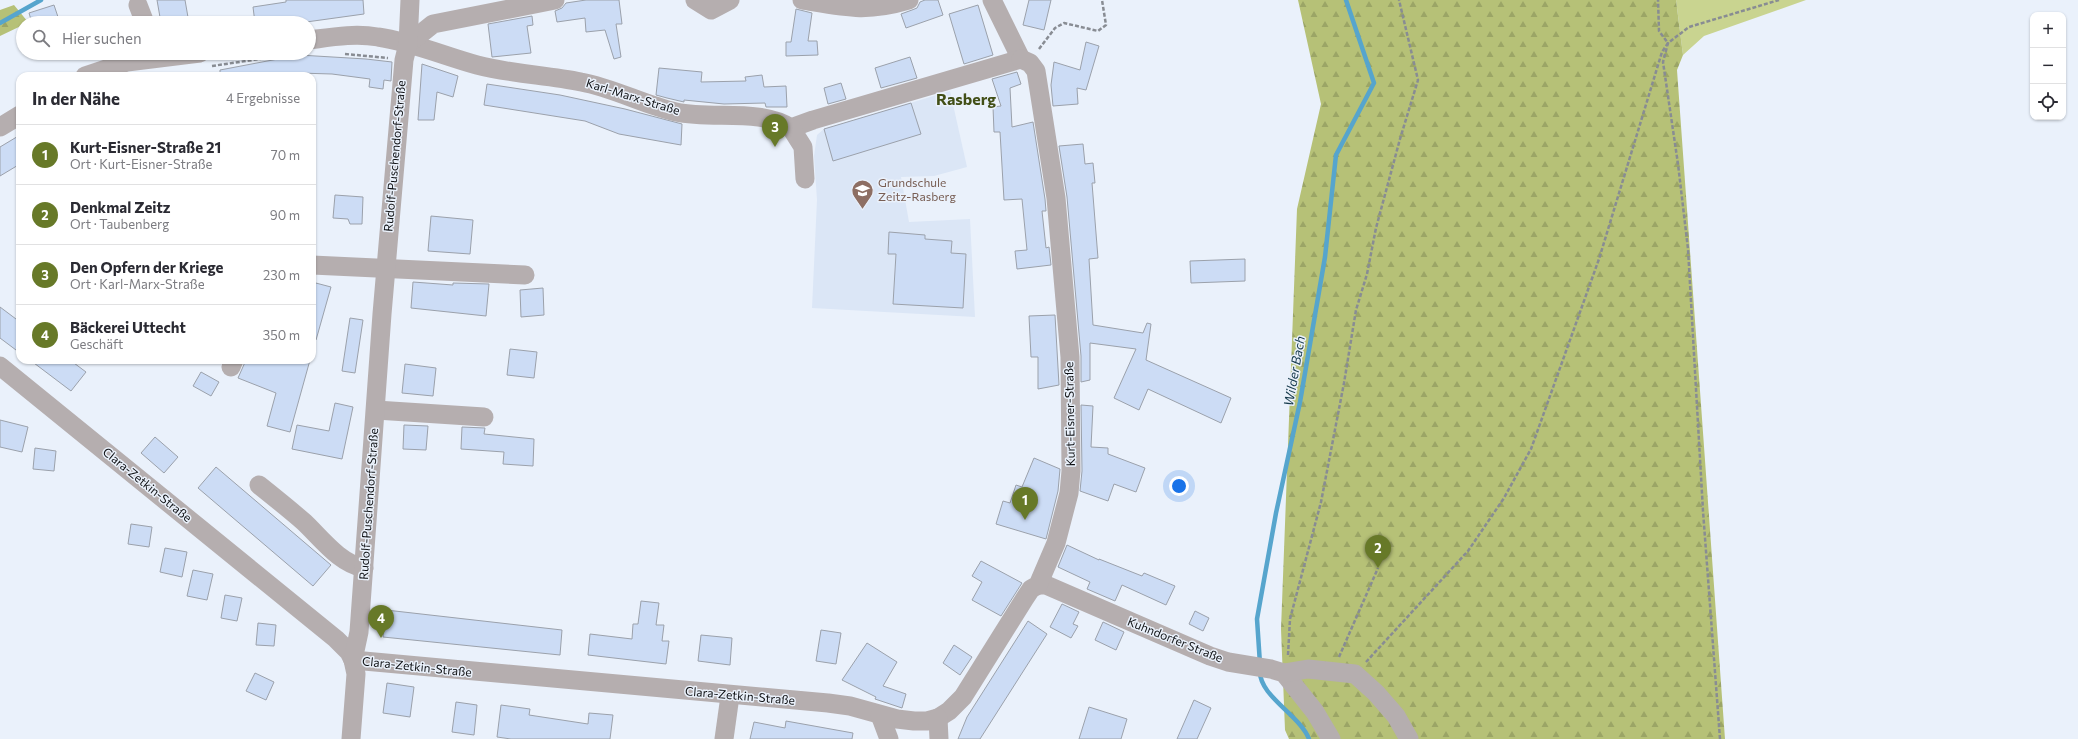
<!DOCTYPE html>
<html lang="de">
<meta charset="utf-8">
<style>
:root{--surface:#fff;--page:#f2f2f3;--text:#2b2b33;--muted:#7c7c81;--line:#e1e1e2;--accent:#677928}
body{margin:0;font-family:Commissioner,sans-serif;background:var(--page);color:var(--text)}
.controls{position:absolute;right:12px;top:12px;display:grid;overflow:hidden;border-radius:8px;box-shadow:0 1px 3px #0004}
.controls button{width:36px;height:36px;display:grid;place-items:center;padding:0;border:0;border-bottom:1px solid var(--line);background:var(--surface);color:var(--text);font:20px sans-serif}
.you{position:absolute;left:1179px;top:486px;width:14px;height:14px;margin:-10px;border:3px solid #fff;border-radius:50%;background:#1a73e8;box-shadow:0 0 0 6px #1a73e833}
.badge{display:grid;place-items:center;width:26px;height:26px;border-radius:50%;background:var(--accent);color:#fff;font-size:13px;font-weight:700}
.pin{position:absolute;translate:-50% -33px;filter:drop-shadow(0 1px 2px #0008)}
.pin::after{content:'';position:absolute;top:21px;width:14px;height:12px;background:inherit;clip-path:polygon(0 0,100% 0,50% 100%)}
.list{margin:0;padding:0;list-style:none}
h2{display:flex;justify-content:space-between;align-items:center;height:52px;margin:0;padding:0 16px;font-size:17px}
h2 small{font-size:13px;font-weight:400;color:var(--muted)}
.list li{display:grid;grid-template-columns:26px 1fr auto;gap:12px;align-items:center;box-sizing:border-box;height:60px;padding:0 16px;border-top:1px solid var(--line)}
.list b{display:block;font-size:15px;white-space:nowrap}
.list p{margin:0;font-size:13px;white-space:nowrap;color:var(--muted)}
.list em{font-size:13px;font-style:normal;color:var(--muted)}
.icon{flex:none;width:22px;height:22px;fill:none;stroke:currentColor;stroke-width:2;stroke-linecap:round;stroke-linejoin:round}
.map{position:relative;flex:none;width:2078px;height:739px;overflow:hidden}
.search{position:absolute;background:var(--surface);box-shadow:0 1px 3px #0004;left:16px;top:16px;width:300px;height:44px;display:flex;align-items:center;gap:10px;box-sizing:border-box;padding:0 14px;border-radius:22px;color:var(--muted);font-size:15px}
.panel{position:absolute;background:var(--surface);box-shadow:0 1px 3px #0004;left:16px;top:72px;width:300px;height:292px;border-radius:12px}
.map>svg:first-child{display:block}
.built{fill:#dbe6f6}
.green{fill:#c9d490}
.forest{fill:url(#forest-firs)}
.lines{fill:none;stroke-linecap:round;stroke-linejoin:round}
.stream{stroke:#56a5cd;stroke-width:4.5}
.building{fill:#ccdcf5;stroke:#9ba1ab}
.path{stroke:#888c93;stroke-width:2.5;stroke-dasharray:4 2;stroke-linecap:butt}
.minor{stroke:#b5aeaf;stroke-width:19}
.labels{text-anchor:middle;stroke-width:3;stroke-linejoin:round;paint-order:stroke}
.street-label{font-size:12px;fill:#0d0f12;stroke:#eaf1fb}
.education-label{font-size:12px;fill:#785e54;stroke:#eaf1fb;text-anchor:start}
.water-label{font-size:13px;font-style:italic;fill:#163a4b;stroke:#eaf1fb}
.district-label{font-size:16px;font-weight:bold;fill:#424f17;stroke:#eaf1fb}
</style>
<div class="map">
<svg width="2078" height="739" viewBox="0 0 2078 739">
<defs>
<pattern id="forest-firs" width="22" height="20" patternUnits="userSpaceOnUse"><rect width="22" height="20" fill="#b6c177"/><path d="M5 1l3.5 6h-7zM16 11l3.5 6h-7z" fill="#9ba566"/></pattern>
</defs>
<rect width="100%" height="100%" fill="#eaf1fb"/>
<!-- built -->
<polygon class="built" points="950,91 967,167 934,176 901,177 909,222 970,219 975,317 812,308 817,200 814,156 817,135 824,129"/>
<!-- green -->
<polygon class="green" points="1676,0 1806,0 1704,36 1683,55"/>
<!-- forest -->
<g class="forest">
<polygon points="1298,0 1676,0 1683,55 1677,70 1725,739 1289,739 1285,730 1281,629 1297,209 1321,104"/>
<polygon points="14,5 28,22 23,23 23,25 0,36 0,10"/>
</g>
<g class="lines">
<!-- stream -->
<g class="stream">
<polyline points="0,23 41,0"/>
<polyline points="1260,664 1257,619 1276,513 1300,402 1325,257 1336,155 1374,83 1346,0"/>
<path d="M 1260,671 C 1259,696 1300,715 1309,739"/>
</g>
</g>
<!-- building -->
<g class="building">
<polygon points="157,0 185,0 189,23 161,23"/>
<polygon points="286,0 363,0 364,14 299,23 255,23 253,7 286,2"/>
<polygon points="586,0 619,0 622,24 616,24 621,57 614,59 605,30 586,32 585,18 557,22 555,11 562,8 566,3"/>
<polygon points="925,0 938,0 943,15 906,28 901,14 912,10 917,8 920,2"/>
<polygon points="1029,0 1051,0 1044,30 1023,25"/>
<polygon points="54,5 60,23 32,23 29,13"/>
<polygon points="978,5 993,55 964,64 949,14"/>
<polygon points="796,9 812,13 808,41 817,41 818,55 786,56 786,42 791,42"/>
<polygon points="532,16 533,25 527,26 531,53 492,57 488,24"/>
<polygon points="1086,42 1099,46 1086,90 1077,88 1078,104 1053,106 1051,85 1054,62 1080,70"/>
<polygon points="299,55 366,59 392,62 391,81 384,80 383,89 369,87 370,79 332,74 298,73 274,76 220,76 220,70"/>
<polygon points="910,57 917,78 881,88 875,68"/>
<polygon points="422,64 458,76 453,97 437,92 434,120 418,120"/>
<polygon points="659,68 702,72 701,82 746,81 745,77 762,75 764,87 786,86 787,107 766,107 765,103 724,104 684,100 684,102 667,98 656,95"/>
<polygon points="1017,72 1021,84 1010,88 1012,127 1033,122 1045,199 1046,211 1042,211 1046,248 1049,247 1051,265 1017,269 1015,251 1027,250 1022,199 1004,200 1000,132 994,132 993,107 1001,106 992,79"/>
<polygon points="841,83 846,99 828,104 824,88"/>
<polygon points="487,84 560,95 625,109 682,124 681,145 619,134 585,121 484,105"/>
<polygon points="911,103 921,134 833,161 824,129"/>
<polygon points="20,135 20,164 0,176 0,147"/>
<polygon points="1083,144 1085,164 1093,163 1095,183 1092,183 1098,258 1089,259 1093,325 1143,333 1147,323 1151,324 1146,360 1231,398 1221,423 1148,389 1139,410 1114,398 1136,349 1090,343 1090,380 1081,382 1081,356 1067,197 1059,146"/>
<polygon points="335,195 363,197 362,224 350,224 348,219 333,218"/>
<polygon points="431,216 473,220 470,254 428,251"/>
<polygon points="889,232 925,235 925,239 952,241 951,253 966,254 963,308 893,304 896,254 888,254"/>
<polygon points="1245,259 1245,281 1191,283 1190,261"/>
<polygon points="312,282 331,287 316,340 312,340"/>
<polygon points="413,282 453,285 453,283 489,284 486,316 411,308"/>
<polygon points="543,288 544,315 521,317 520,290"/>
<polygon points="0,307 20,322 20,353 0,338"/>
<polygon points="1055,315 1059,385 1038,389 1038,357 1031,357 1029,316"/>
<polygon points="350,318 363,320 355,373 342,371"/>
<polygon points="510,349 537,352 534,378 507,375"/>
<polygon points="30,360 70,360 86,372 71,391"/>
<polygon points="246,360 310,360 290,432 267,426 276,393 238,378"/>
<polygon points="405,364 436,368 433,396 402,393"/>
<polygon points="201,372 219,382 211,396 193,386"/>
<polygon points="335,403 353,407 342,459 292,449 297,425 329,431"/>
<polygon points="1081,405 1093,406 1091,447 1108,448 1108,454 1145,468 1136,492 1114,484 1108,501 1080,491 1082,471"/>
<polygon points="0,420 28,427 22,452 0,447"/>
<polygon points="404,425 428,426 426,450 403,449"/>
<polygon points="462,427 485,428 484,434 534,439 533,466 503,464 504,452 461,449"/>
<polygon points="155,437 178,457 164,473 141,453"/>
<polygon points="35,448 56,451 54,471 33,469"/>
<polygon points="1034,458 1060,469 1058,491 1046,539 996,524 1003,501 1010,503 1016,485 1022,487"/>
<polygon points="216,467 331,565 313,586 198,488"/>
<polygon points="131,524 152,527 149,547 128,544"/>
<polygon points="1067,545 1099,560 1099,559 1142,576 1144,573 1175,586 1166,605 1122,585 1115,601 1087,589 1090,582 1058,567"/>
<polygon points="165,548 187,552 182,577 160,572"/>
<polygon points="981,561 1022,583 1001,616 972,600 982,582 972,576"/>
<polygon points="193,570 213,574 207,600 187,596"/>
<polygon points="225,595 242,598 237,621 221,618"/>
<polygon points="641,601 659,603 656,625 664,625 662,641 669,641 666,664 588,655 590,634 632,639 633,624 638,624"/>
<polygon points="1062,604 1079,612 1073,624 1078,626 1071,638 1050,627"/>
<polygon points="386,610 562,630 560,655 383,637"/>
<polygon points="1195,611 1209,618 1203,631 1189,624"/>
<polygon points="1028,621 1047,634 980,739 958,739 967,717"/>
<polygon points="1103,622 1124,632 1116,650 1095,640"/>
<polygon points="258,623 276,625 274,646 256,645"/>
<polygon points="821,630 841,633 836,664 816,661"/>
<polygon points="701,635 732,638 730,665 698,661"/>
<polygon points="867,643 897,662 883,686 906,694 902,708 875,699 876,697 842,680"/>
<polygon points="954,645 972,657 960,675 943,663"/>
<polygon points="255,673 274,682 266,700 246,691"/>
<polygon points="387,683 414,687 410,717 383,713"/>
<polygon points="1194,700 1211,708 1197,739 1177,739"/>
<polygon points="456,702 477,705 474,735 452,732"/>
<polygon points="501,705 530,709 529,715 588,724 589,713 613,715 610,739 511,739 497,737"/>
<polygon points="1089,707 1127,719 1121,739 1079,739"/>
<polygon points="786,721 853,733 852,739 750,739 754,722 785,728"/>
</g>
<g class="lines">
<!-- path -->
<g class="path">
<polyline points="1039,49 1055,28 1064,23 1098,31 1106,25 1102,0"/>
<polyline points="345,54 388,58"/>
<polyline points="212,66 300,53"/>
<polyline points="1288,655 1290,619 1321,502 1344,383 1356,310 1367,274 1376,228 1400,139 1418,80 1399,0"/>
<polyline points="1339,657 1378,568"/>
<polyline points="1366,662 1468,551 1504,498 1531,449 1599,259 1662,52 1668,43 1659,31 1658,0"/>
<polyline points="1720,739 1703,511 1688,249 1678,164 1663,62 1668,43 1689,27 1779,0"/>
</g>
<!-- minor -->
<g class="minor">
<polyline points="695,0 711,10 730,0"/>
<path d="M 802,0 C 844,7 866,13 909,0"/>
<polyline points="992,0 1021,59"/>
<polyline points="138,5 145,23"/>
<path d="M 309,40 C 332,37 355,33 378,37 C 412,42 444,56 477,65 C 511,74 547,75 581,82 C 614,88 644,105 676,112 C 713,120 760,108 791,128 L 813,120 L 1021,59"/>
<polyline points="408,44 433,24 555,0"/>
<polyline points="85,76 127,62 200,53"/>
<polyline points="0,127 20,115"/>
<polyline points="791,128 803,147 805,179"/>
<polyline points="312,265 525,275"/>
<polyline points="0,366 336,639 349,652 353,660"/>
<polyline points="231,367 234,360"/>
<polyline points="376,410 484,417"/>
<path d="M 259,485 C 274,497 289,509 304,522 C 322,539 339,563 364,568"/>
<polyline points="1038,585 1046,585 1210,656 1228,662 1271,669 1284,673 1315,712 1331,739"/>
<polyline points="353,660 828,703 850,706 897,719 914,721 927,721 938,718 949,711 963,697 1025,598 1031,589 1038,585 1056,543 1069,493 1071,471 1070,357 1056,198 1036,71 1030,63 1021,59"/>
<polyline points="1284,673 1308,669 1355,674 1376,693 1396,716 1409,739"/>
<polyline points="880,715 889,739"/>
<polyline points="938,718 939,739"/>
<polyline points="351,739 356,674 353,660 359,632 382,314 404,60 408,44 410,0"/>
<polyline points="724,739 730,696"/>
</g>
</g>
<!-- icons -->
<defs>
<symbol id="school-pin" viewBox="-11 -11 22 30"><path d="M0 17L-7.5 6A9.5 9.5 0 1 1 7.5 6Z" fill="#8d6e63" stroke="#eaf1fb"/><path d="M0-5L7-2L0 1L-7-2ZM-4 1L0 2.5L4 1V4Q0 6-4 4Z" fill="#fff"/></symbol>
</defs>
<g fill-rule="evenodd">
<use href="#school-pin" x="850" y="178" width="25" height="34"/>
</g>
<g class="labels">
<!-- street labels -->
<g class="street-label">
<text transform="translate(633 97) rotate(17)" y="4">Karl-Marx-Straße</text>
<text transform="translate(395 156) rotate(-85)" y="4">Rudolf-Puschendorf-Straße</text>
<text transform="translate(1070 414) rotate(-91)" y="4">Kurt-Eisner-Straße</text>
<text transform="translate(147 485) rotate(39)" y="4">Clara-Zetkin-Straße</text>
<text transform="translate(369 504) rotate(-86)" y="4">Rudolf-Puschendorf-Straße</text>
<text transform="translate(1175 640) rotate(22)" y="4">Kuhndorfer Straße</text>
<text transform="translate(417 667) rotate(6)" y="4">Clara-Zetkin-Straße</text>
<text transform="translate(740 696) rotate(5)" y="4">Clara-Zetkin-Straße</text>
</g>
<!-- education labels -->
<g class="education-label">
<text x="878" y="187">Grundschule<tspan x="878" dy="14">Zeitz-Rasberg</tspan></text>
</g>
<!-- water labels -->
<g class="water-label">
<text transform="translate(1294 371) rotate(-80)" y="5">Wilder Bach</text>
</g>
<!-- district labels -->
<g class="district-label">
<text x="966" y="105">Rasberg</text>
</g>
</g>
</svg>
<div class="controls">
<button>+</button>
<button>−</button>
<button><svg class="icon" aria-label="locate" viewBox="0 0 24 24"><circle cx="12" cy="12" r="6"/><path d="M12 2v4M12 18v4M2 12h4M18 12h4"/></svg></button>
</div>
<div class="you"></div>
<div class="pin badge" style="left:1025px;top:520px">1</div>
<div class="pin badge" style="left:1378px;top:568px">2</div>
<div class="pin badge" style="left:775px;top:147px">3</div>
<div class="pin badge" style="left:381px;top:638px">4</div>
<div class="search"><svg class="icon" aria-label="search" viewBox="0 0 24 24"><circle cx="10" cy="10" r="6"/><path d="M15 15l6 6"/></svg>Hier suchen</div>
<section class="panel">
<h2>In der Nähe<small>4 Ergebnisse</small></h2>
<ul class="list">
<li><span class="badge">1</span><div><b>Kurt-Eisner-Straße 21</b><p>Ort · Kurt-Eisner-Straße</p></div><em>70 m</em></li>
<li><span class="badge">2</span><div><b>Denkmal Zeitz</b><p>Ort · Taubenberg</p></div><em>90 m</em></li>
<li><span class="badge">3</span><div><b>Den Opfern der Kriege</b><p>Ort · Karl-Marx-Straße</p></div><em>230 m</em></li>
<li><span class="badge">4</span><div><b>Bäckerei Uttecht</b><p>Geschäft</p></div><em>350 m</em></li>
</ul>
</section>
</div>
